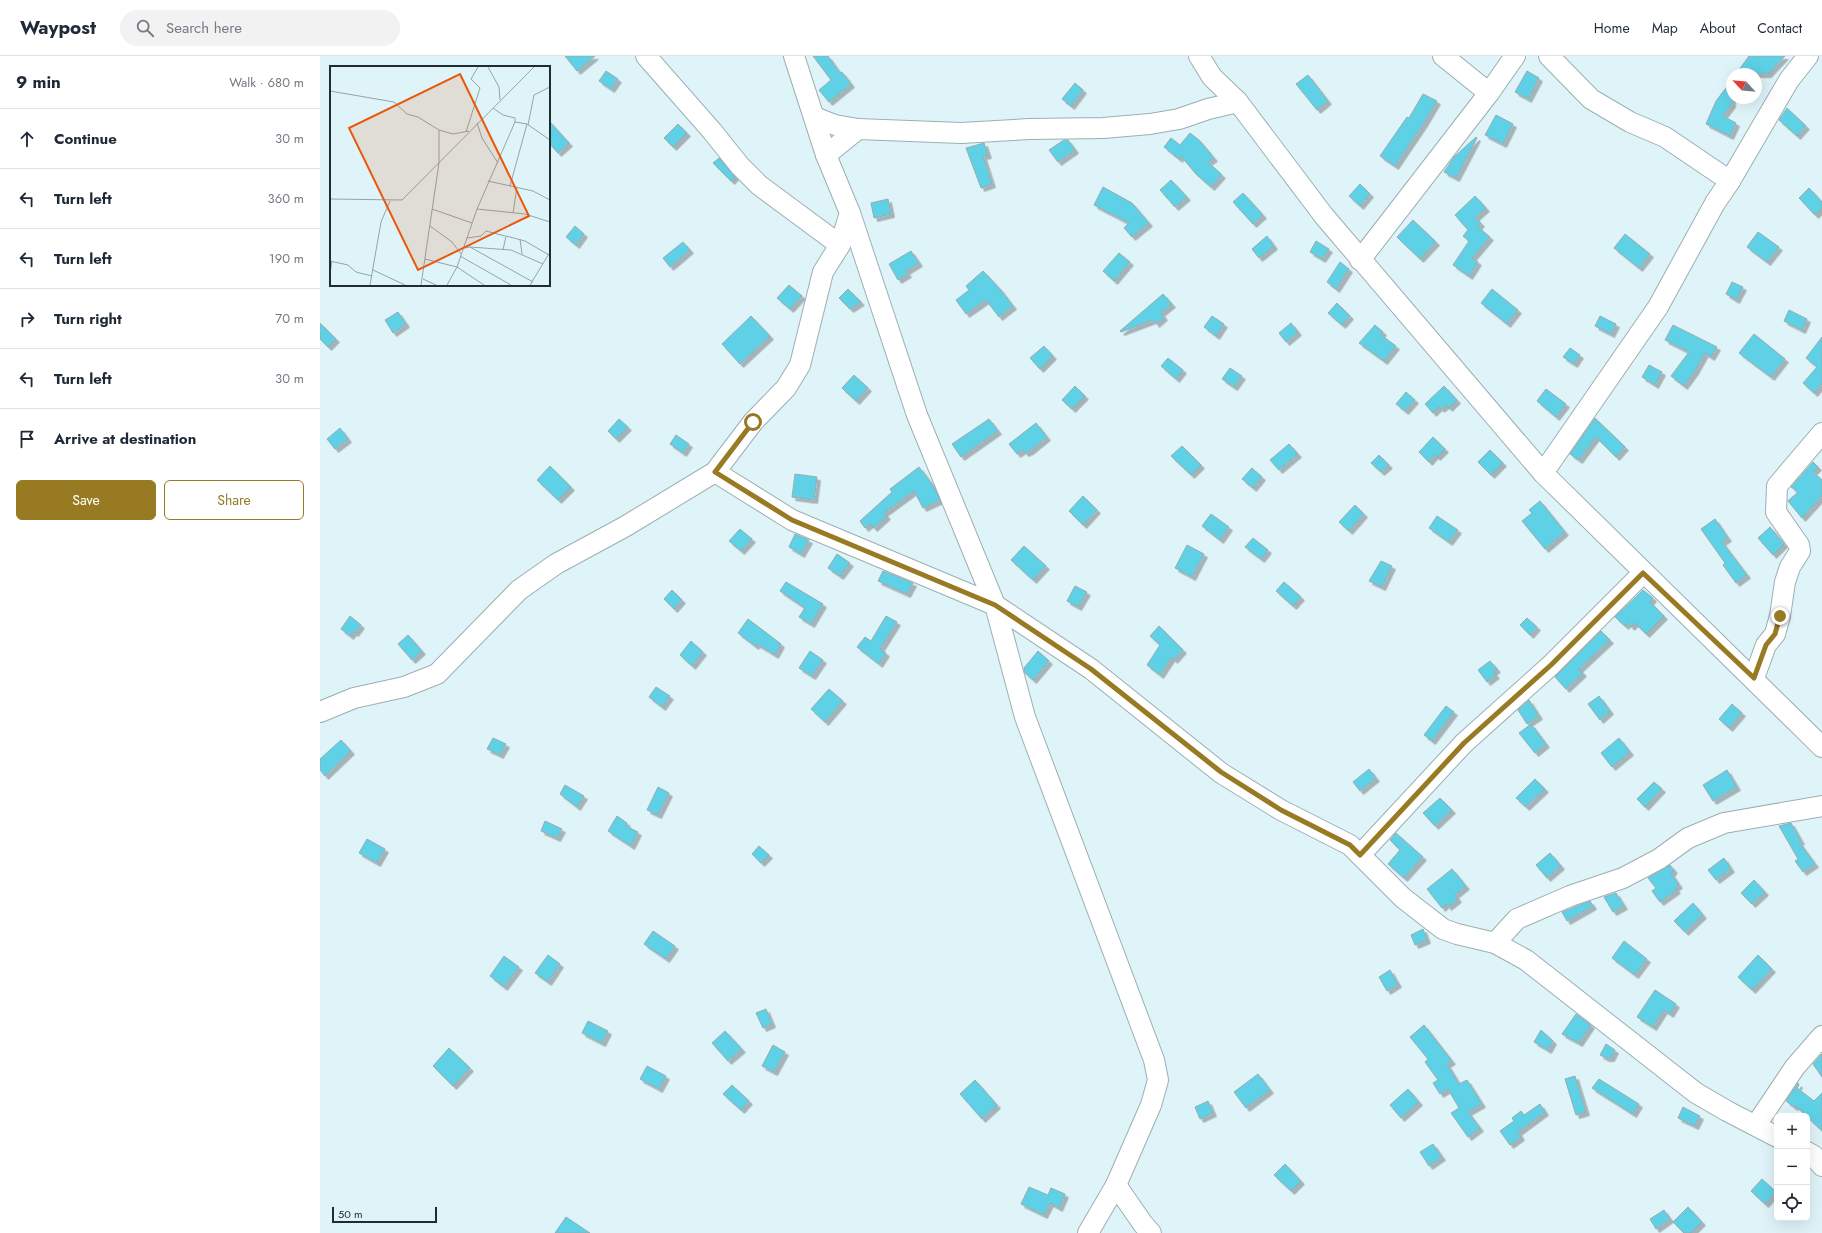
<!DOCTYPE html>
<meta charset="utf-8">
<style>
:root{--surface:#fff;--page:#f2f2f3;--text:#1f2937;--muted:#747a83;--line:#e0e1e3;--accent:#977a22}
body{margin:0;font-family:Jost,sans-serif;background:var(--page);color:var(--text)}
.controls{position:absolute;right:12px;bottom:12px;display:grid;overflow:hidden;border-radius:6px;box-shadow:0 4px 16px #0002}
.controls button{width:36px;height:36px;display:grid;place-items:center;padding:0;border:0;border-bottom:1px solid var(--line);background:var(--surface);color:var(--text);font:20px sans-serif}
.compass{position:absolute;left:1406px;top:12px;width:36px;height:36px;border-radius:50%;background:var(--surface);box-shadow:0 4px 16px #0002;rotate:296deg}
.scale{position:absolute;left:12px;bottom:10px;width:105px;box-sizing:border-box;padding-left:4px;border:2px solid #232b2d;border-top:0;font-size:11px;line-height:14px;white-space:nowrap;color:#232b2d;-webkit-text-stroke:3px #dff4f9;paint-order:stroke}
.stop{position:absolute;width:12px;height:12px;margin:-9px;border:3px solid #977a22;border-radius:50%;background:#fff}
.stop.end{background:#977a22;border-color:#fff;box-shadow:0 1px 4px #0008}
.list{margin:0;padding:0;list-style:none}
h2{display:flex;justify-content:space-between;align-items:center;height:52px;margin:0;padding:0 16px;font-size:17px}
h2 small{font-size:13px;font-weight:400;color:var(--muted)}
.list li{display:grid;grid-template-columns:26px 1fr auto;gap:12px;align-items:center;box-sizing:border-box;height:60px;padding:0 16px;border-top:1px solid var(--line)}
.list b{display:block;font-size:15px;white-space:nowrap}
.list em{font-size:13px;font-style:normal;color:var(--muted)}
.actions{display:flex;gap:8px;padding:12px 16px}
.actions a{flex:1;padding:9px 0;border:1px solid var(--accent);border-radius:6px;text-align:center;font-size:14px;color:var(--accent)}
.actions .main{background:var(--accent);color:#fff}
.icon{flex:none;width:22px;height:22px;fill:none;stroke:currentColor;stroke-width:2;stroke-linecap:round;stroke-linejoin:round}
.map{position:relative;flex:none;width:1502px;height:1177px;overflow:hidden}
header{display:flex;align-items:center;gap:24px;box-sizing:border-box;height:56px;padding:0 20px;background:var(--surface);border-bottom:1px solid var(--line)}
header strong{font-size:19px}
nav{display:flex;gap:22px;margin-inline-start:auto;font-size:14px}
.search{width:280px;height:36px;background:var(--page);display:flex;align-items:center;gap:10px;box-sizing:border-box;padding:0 14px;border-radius:22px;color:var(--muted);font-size:15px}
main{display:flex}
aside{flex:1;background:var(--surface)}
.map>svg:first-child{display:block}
.building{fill:#5ed1e7;stroke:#97abaf;filter:url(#shadow)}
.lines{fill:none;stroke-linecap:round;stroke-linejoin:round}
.minor-casing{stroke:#9bafb3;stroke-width:22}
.minor{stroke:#fff;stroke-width:20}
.route{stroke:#977a22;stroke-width:5}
.inset-road{fill:none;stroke:#94a4a7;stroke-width:1}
.view{fill:#e8590c;fill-opacity:0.15;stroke:#e8590c;stroke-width:2}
.inset-edge{fill:none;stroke:#232b2d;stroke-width:2}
</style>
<header>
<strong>Waypost</strong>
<div class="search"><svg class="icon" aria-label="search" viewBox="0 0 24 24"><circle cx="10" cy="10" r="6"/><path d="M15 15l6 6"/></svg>Search here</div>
<nav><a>Home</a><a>Map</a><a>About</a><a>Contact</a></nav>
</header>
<main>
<aside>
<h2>9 min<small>Walk · 680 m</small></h2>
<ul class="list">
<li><svg class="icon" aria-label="ahead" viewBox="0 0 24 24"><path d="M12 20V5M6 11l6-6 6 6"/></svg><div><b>Continue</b></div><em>30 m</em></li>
<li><svg class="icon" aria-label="left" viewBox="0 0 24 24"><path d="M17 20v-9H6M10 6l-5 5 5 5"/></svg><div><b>Turn left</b></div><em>360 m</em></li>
<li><svg class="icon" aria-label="left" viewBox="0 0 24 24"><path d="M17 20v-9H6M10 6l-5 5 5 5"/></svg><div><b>Turn left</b></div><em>190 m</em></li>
<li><svg class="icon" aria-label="right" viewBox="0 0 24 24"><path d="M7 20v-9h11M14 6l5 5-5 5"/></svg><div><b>Turn right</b></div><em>70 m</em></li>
<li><svg class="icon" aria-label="left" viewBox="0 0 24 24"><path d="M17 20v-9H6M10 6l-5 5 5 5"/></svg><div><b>Turn left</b></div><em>30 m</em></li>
<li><svg class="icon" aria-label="arrive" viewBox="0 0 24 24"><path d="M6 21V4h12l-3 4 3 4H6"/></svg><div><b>Arrive at destination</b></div></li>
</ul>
<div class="actions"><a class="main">Save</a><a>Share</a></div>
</aside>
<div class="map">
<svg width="1502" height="1177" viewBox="0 0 1502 1177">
<defs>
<filter id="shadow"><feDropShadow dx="3.5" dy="3.5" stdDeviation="0" flood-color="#0004"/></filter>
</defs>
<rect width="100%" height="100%" fill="#dff4f9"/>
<!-- building -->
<g class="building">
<polygon points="245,0 275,0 257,15"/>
<polygon points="493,0 508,0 520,17 522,16 531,28 509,46 499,34 511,24"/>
<polygon points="1429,0 1465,0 1448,18 1416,18"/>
<polygon points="286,15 298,23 291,33 279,25"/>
<polygon points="1207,15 1219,22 1208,43 1195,36"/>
<polygon points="988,19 1008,45 997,54 976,28"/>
<polygon points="1412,24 1412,48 1403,60 1416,67 1410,80 1386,68 1396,45"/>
<polygon points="755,27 763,34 751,50 742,43"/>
<polygon points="1103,38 1117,45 1104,67 1075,110 1060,100 1087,61 1089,62"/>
<polygon points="1467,52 1486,70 1477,80 1459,64"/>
<polygon points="1176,59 1193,68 1183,88 1165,79"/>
<polygon points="229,65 249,87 238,97 229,87"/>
<polygon points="358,68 367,77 353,91 344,82"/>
<polygon points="870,77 879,84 894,102 888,106 902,119 891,131 875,117 861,100 859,103 844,91 851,82 860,89"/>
<polygon points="1156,81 1157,82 1136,122 1124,116 1134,101"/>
<polygon points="744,84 748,84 755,94 738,106 729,94"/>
<polygon points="664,87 668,99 663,100 672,128 661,132 646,92"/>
<polygon points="399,102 415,121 411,125 393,107"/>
<polygon points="851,124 867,141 855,151 840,134"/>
<polygon points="1040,128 1050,138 1040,150 1029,140"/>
<polygon points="783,131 812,147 829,167 812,181 804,172 809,167 774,149"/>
<polygon points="1489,132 1502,146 1502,152 1495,159 1479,142"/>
<polygon points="923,137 943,159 933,168 913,146"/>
<polygon points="1155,140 1166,152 1155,162 1161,167 1158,171 1170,181 1152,202 1158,206 1149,220 1133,209 1149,185 1143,180 1148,174 1135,159"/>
<polygon points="568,143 571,158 554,162 551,147"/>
<polygon points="1093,164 1116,186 1100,203 1077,181"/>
<polygon points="255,170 264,178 256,189 246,181"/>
<polygon points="1438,176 1459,191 1447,206 1427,191"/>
<polygon points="1305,178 1330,198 1319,212 1294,192"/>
<polygon points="947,180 954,190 939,202 932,193"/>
<polygon points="996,185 1009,193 1002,203 990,196"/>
<polygon points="363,186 370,194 350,211 343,202"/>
<polygon points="591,195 599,207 586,215 588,218 578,224 569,208"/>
<polygon points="799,197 810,206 794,225 783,215"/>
<polygon points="1020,206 1029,213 1016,233 1007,226"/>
<polygon points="663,215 680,233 693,250 679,261 666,244 646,258 636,244 649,234 646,230"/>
<polygon points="1412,226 1423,231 1416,244 1406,238"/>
<polygon points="469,229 482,240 470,253 457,242"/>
<polygon points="528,233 541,246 530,253 519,242"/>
<polygon points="1172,233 1198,254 1187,268 1161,247"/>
<polygon points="843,238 852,248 841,257 844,261 836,268 833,264 801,276 800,275"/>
<polygon points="1017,247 1030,260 1022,269 1008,257"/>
<polygon points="1469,254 1487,263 1482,274 1464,265"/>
<polygon points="78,256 86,268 73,277 65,264"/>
<polygon points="431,260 450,280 420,308 402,288"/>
<polygon points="892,260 904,268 896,280 884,271"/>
<polygon points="1280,260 1296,268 1291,278 1275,270"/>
<polygon points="0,267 16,283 8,291 0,283"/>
<polygon points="971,267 978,276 966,286 959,277"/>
<polygon points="1055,269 1063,276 1061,279 1076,290 1064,305 1039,287"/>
<polygon points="1353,269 1397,291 1391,301 1385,297 1375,315 1364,330 1351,320 1369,296 1345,284"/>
<polygon points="1434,278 1465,303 1451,321 1419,297"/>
<polygon points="1502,281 1502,328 1494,337 1483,327 1497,311 1486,302"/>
<polygon points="724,290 733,300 720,313 710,302"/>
<polygon points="1250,292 1260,299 1254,308 1243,301"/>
<polygon points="848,302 863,314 856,323 841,310"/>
<polygon points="1329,309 1342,316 1335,329 1322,321"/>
<polygon points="910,312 922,320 914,331 902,323"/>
<polygon points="534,319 548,332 536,345 522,332"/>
<polygon points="755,330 765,340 752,353 742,344"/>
<polygon points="1124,330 1137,344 1129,352 1126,349 1121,353 1119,351 1113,357 1105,348"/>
<polygon points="1226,333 1246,348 1236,361 1217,345"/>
<polygon points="1086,336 1095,344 1085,355 1076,348"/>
<polygon points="1275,362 1305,391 1296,401 1276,381 1259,404 1250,398"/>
<polygon points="299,363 308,371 296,383 288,375"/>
<polygon points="669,363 678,375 641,401 632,388"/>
<polygon points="716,367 727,381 710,395 705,397 703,394 697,398 689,388"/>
<polygon points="20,372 28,383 15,393 7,383"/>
<polygon points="356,379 369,388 363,397 350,388"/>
<polygon points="1113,381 1125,393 1117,401 1115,399 1109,406 1099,396"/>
<polygon points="969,388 978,398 959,414 950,404"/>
<polygon points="862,390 881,409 871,419 851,400"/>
<polygon points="1170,394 1183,407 1171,419 1158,406"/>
<polygon points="1059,399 1069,409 1061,416 1051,407"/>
<polygon points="1493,406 1498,411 1493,416 1502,424 1502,440 1482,462 1468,445 1478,436 1471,431"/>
<polygon points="230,410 251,431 238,444 217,424"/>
<polygon points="599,411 614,431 620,444 603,452 594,435 564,457 567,460 554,472 550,468 545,472 540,465 572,436 570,433"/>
<polygon points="932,412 942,421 933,432 922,423"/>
<polygon points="475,418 497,421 494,444 472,441"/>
<polygon points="763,440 777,454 763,469 749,455"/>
<polygon points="1220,445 1245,476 1225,493 1202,465 1212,457 1209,454"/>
<polygon points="1035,449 1044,458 1029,475 1019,466"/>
<polygon points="891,458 909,471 900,484 882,470"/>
<polygon points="1117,460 1138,474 1129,486 1109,472"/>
<polygon points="1395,463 1408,482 1402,486 1427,519 1416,527 1403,509 1405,507 1381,473"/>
<polygon points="1450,471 1464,488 1453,499 1438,482"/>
<polygon points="420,473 432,483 421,495 409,485"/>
<polygon points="475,478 489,484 481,498 469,491"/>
<polygon points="933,482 948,494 941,503 925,491"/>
<polygon points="867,489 884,498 872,521 855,512"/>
<polygon points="704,490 726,510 713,524 691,504"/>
<polygon points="517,498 530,507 520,520 508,512"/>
<polygon points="1061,505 1072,510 1062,531 1049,525"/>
<polygon points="563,515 593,527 587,538 558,525"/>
<polygon points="466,526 503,548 491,568 479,561 485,552 460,535"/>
<polygon points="964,526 981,541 973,550 956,535"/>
<polygon points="755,530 767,536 758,551 747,545"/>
<polygon points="352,534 362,544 354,553 344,543"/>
<polygon points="1323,534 1333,542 1330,546 1344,560 1326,578 1315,567 1311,571 1308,567 1305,570 1295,561"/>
<polygon points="30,560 41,569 35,577 33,576 30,580 21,573"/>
<polygon points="566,560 577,566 560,593 566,597 559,608 537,591 545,581 551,585"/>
<polygon points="1207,562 1217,571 1210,579 1200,569"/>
<polygon points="428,563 461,588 455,599 437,588 435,590 418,577"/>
<polygon points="839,570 863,594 854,604 852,601 840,619 827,609 840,589 830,580"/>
<polygon points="1281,575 1290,584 1259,613 1263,617 1246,633 1235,621"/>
<polygon points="88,579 102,595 92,604 78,588"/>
<polygon points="371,585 383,596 372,610 360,599"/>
<polygon points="490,595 503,604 492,620 479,612"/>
<polygon points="718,595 729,605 713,624 705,617 704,612"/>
<polygon points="1170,605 1177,613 1173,616 1176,619 1167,626 1158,614"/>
<polygon points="336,631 350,640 342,651 329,641"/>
<polygon points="509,633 523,645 505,666 491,653"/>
<polygon points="1279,640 1290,655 1280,664 1268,648"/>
<polygon points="1209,644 1219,660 1207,668 1198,654"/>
<polygon points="1412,648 1422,657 1409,672 1399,663"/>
<polygon points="1126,650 1134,656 1112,685 1104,679"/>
<polygon points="1211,668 1226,688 1215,697 1199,677"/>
<polygon points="173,682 186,688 180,699 167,693"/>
<polygon points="1299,682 1310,696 1292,711 1281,697"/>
<polygon points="21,684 31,695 5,720 0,714 0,703"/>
<polygon points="1049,713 1056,722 1040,735 1033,726"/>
<polygon points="1407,714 1417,731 1393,745 1383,729"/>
<polygon points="1215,723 1225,733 1206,751 1196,742"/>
<polygon points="1334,726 1342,733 1325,751 1317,743"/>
<polygon points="245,729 264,740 257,751 240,738"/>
<polygon points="338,731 349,737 338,759 327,754"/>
<polygon points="1120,742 1132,754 1115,770 1103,757"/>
<polygon points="297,760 307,767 306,770 318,776 311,790 288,775"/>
<polygon points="225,765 242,773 237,782 221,775"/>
<polygon points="1471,767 1481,785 1479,786 1495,808 1483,816 1475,805 1478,803 1459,770"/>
<polygon points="1076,777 1103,801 1084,822 1068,808 1080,794 1070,784"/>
<polygon points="47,783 65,793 57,807 39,797"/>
<polygon points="439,790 449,799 441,807 432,798"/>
<polygon points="1230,797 1241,810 1227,822 1216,809"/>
<polygon points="1404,802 1411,813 1396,824 1388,814"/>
<polygon points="1350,809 1354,814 1351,817 1359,829 1355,832 1357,834 1340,846 1332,835 1336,832 1328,822"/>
<polygon points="1132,813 1146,830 1135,839 1138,843 1128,851 1126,848 1122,852 1107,833"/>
<polygon points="1434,824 1445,836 1432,848 1421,837"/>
<polygon points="1296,837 1304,850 1293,856 1284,841"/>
<polygon points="1270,845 1273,850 1247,865 1242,856"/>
<polygon points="1373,847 1383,859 1365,876 1354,865"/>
<polygon points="1103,873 1107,884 1095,889 1091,879"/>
<polygon points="333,875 355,890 346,903 324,888"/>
<polygon points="1304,885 1327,903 1315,919 1292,902"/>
<polygon points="228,899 240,908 228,926 215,917"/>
<polygon points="1438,899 1452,913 1432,934 1418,921"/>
<polygon points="184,900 199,911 184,931 170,920"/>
<polygon points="1070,914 1078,928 1067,935 1059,921"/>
<polygon points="1335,934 1356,948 1350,958 1344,954 1333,971 1317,961"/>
<polygon points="446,953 452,968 443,972 436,957"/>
<polygon points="1256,958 1271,969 1259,987 1242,978"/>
<polygon points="268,965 288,975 282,987 262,977"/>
<polygon points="1104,969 1132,1005 1127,1008 1139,1028 1147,1024 1162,1048 1148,1056 1160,1072 1148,1081 1131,1057 1139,1052 1128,1033 1120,1038 1113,1027 1118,1024 1105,1006 1108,1003 1090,981"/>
<polygon points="1221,974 1233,985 1228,994 1214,986"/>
<polygon points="405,975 422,993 408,1005 392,987"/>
<polygon points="1286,988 1295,994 1291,1002 1286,1002 1280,999"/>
<polygon points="453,989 465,996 454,1016 442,1010"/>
<polygon points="129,992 150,1012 133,1030 113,1010"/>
<polygon points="1502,998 1502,1021 1493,1008"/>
<polygon points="327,1010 346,1020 339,1033 320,1023"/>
<polygon points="938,1018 950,1034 926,1052 914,1036"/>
<polygon points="1255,1020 1266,1056 1256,1059 1245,1023"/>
<polygon points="1279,1023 1319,1048 1313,1058 1272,1032"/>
<polygon points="655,1024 677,1049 662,1063 640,1038"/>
<polygon points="1478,1027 1479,1029 1477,1032 1494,1045 1502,1037 1502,1075 1476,1050 1474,1051 1466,1045"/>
<polygon points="412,1029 429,1045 421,1054 403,1038"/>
<polygon points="1088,1033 1099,1046 1081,1062 1070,1049"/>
<polygon points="888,1045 893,1057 880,1063 875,1051"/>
<polygon points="1220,1048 1225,1056 1198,1076 1201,1081 1190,1089 1180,1075 1194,1065 1192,1062 1201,1055 1204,1059"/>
<polygon points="1363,1051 1380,1060 1375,1070 1358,1062"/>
<polygon points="1113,1088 1122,1101 1109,1110 1100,1096"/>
<polygon points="965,1108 981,1125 971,1135 954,1119"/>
<polygon points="1442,1123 1456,1136 1445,1148 1431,1135"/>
<polygon points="709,1131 728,1139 731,1132 745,1138 739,1152 730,1147 724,1159 701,1148"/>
<polygon points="1368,1151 1382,1166 1371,1177 1364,1177 1353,1166"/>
<polygon points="1344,1154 1350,1163 1336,1173 1330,1163"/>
<polygon points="246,1161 270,1177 235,1177"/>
</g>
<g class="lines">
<defs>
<g id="minor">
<polyline points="326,0 392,75 420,110 439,129 520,189"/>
<polyline points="474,0 506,99 530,157 597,359 675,549 705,661 834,1004 838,1024 831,1049 796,1129 768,1177"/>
<polyline points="879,0 892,21 918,46 1004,160 1223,417 1502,691"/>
<polyline points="1123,0 1169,37"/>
<polyline points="1229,0 1271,43 1310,66 1345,81 1410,125"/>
<polyline points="494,61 515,69 538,73 641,77 709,73 783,72 830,68 859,63 888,53 918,46"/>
<polyline points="506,99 538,73"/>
<polyline points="1040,204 1169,37 1195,0"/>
<polyline points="395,416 472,464 675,549 771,613 901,717 961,754 1030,789 1083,842 1123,873 1137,878 1175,887 1206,904 1376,1037 1407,1055 1457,1081"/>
<polyline points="1223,417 1338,251 1395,147 1410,125 1469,24 1488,0"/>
<polyline points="1434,622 1446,589 1455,578 1460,560 1465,526 1470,511 1480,495 1479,489 1456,456 1457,430 1502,377"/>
<polyline points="0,656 34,642 84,631 117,618 199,534 236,508 306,470 395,416 433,366 466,332 480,309 503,216 520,189 530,157"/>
<polyline points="1040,799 1144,687 1231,609 1323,517"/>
<polyline points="1175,887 1197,863 1250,840 1303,822 1339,803 1368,782 1404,767 1502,750"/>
<polyline points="1436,1069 1475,1011 1502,980"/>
<polyline points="1487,1096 1494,1100 1502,1110"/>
<polyline points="796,1129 823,1168 831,1177"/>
</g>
</defs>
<!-- minor casing -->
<use href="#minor" class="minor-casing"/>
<!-- minor -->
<use href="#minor" class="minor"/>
</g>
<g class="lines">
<!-- route -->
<polyline class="route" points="433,366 395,416 472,464 675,549 771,613 901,716 961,754 1030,789 1040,799 1144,687 1231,609 1323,517 1434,622 1446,589 1455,578 1460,560"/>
</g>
<!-- overview -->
<g transform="translate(10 10)">
<rect width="220" height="220" fill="#dff4f9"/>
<path class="inset-road" d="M 158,1 L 169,21 L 170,34M 0,25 L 64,36 L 77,48 L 88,51 L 109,64 L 123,68 L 139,65M 185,56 L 197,58 L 220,74M 147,57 L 152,72 L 168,97M 198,59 L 204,29 L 220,21M 136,66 L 150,22 L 141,13 L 148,1M 158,115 L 203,125 L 220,134M 180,120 L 197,58M 0,133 L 72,134 L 204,1M 102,143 L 142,157M 147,143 L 195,148 L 220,156M 183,147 L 187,121M 100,160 L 122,176 L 131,188M 137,172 L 151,170 L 156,165 L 175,170M 190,173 L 192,188M 140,181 L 181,184 L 213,198M 134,182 L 140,181 L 203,216M 173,184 L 176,170 L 195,175 L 219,189M 130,190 L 181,219M 95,193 L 127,201 L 154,219M 0,195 L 18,199 L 26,206 L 42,210M 43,204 L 75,219M 0,207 L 2,195M 93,213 L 106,219M 40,219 L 51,156 L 60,135M 91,219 L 109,97 L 109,64M 117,219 L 127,201 L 147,143 L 185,56 L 185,52 L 173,49 L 163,42M 200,219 L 220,186"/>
<path class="view" d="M 130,8 L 199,150 L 88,204 L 19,62 Z"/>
<rect width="220" height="220" class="inset-edge"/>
</g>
</svg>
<div class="controls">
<button>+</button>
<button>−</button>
<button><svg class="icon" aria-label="locate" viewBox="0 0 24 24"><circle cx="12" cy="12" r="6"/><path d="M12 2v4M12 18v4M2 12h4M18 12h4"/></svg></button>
</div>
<svg class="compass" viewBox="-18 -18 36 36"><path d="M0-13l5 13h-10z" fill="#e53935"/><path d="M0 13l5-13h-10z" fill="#747a83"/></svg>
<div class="scale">50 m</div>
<div class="stop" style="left:433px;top:366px"></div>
<div class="stop end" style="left:1460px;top:560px"></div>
</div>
</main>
